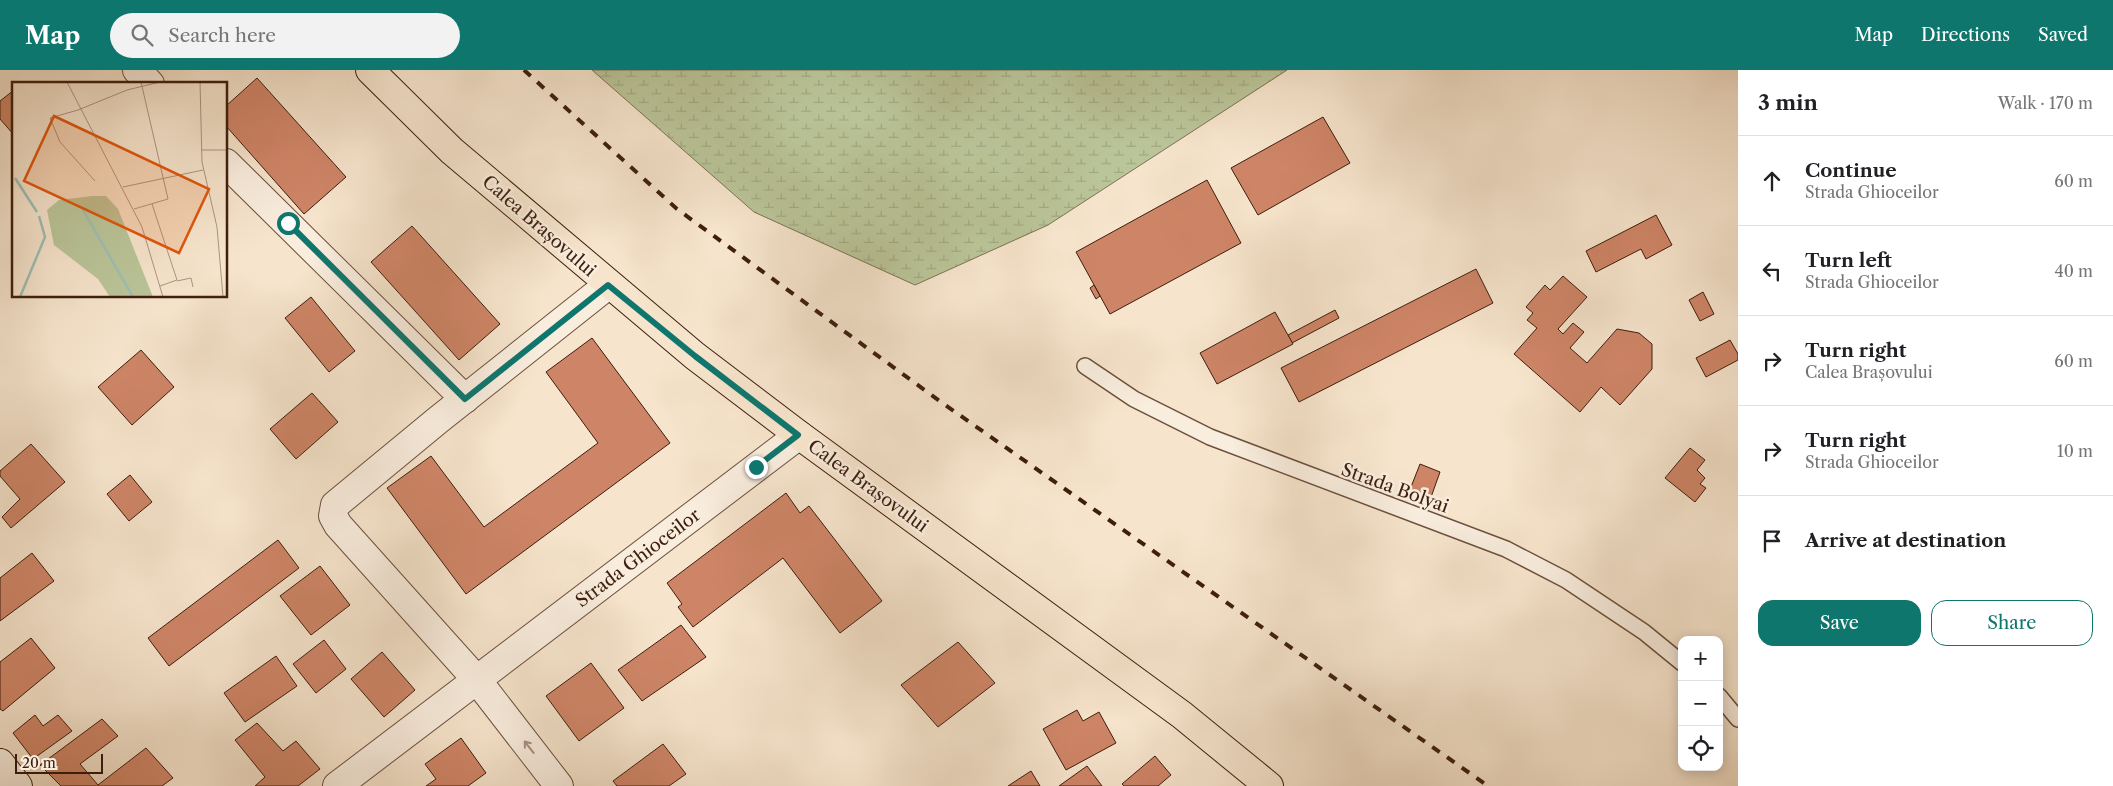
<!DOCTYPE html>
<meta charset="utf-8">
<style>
:root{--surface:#fff;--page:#f2f2f2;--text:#202124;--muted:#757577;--line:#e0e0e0;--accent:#0f766e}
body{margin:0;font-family:"Libre Caslon Text",serif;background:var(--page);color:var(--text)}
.controls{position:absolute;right:15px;bottom:15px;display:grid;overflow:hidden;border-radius:10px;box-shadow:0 2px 12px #0003}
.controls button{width:45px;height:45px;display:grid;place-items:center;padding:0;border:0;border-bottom:1px solid var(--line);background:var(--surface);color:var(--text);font:25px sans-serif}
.scale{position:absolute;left:15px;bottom:12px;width:88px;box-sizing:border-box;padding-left:5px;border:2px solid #3e1e0d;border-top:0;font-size:14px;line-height:18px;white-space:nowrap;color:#3e1e0d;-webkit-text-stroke:4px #f9edde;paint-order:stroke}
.stop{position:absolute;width:15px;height:15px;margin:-11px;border:4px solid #0f766e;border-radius:50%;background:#fff}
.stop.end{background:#0f766e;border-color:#fff;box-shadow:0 1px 5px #0008}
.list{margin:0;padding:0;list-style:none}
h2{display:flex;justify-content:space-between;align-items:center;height:65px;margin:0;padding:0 20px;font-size:21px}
h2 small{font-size:16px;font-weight:400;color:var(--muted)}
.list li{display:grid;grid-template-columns:32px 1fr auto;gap:15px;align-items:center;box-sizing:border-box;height:90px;padding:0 20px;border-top:1px solid var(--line)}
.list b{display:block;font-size:19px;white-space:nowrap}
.list p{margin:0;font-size:16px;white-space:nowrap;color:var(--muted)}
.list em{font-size:16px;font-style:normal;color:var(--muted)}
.actions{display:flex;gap:10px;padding:15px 20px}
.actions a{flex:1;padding:11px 0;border:1px solid var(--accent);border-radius:15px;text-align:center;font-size:18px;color:var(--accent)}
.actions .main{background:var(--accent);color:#fff}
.icon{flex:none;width:28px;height:28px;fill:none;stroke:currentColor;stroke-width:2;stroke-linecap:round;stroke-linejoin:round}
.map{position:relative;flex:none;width:1738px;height:716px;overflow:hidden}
header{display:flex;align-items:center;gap:30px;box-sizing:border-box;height:70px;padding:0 25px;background:var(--accent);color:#fff}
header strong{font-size:24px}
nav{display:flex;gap:28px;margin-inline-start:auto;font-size:18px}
.search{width:350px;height:45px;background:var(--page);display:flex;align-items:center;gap:12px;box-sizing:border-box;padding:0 18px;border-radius:28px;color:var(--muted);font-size:19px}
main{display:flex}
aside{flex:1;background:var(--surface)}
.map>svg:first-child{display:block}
.wetland{fill:url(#wetland-marsh);stroke:#7c7253}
.building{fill:#ce8567;stroke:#3e1e0d}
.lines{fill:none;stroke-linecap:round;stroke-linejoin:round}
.lane-casing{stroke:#6c503d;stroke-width:18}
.street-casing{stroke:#6c503d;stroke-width:30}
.secondary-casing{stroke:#3e1e0d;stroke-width:30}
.primary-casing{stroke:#3e1e0d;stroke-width:30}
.lane{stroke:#f9edde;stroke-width:15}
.street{stroke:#f9edde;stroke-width:28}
.secondary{stroke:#f9edde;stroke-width:28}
.primary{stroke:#f6e4cc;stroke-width:28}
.rail{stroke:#3e1e0d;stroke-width:4;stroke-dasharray:9 9;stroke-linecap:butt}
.oneway{stroke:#a59080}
.route{stroke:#0f766e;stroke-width:6}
.labels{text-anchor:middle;stroke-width:5;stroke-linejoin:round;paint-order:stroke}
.street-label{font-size:18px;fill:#3e1e0d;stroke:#f9edde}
.inset-river{fill:none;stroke:#9dbfb6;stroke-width:2.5}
.inset-road{fill:none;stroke:#ac9580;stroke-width:1}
.view{fill:#e0560c;fill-opacity:0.15;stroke:#e0560c;stroke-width:2.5}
.inset-edge{fill:none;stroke:#3e1e0d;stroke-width:2.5}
</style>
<header>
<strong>Map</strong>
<div class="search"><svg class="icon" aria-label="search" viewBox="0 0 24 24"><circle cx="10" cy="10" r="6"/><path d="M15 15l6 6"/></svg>Search here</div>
<nav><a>Map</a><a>Directions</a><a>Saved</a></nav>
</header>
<main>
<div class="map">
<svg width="1738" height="716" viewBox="0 0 1738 716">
<defs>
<pattern id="wetland-marsh" width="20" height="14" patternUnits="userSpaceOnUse" patternTransform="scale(1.25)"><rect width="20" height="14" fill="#bac599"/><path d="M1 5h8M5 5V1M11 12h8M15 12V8" fill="none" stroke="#a1a983"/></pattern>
</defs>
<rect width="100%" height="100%" fill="#f6e4cc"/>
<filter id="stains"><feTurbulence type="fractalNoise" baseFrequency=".004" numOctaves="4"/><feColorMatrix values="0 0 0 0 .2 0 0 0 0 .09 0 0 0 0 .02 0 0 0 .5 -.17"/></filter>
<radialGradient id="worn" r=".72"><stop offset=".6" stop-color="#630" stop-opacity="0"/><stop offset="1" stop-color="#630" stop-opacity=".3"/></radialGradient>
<!-- wetland -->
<polygon class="wetland" points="592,0 1287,0 1048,155 915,215 754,142"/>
<!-- building -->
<g class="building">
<polygon points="257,8 346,107 304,144 226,56 226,36"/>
<polygon points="14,20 14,65 0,49 0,31"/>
<polygon points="1323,47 1350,93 1258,145 1231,98"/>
<polygon points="1207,110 1241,173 1110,244 1076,182"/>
<polygon points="1656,145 1672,175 1646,189 1641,179 1596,202 1586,181"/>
<polygon points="412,156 500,254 459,290 371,192"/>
<polygon points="1476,199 1493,233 1299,332 1281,298"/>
<polygon points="1563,206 1587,227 1558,259 1563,264 1573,253 1584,262 1570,278 1587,293 1617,259 1639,263 1652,274 1652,299 1620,335 1601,317 1580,342 1514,284 1537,258 1527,250 1533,243 1526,237 1545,215 1550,220"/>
<polygon points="1094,215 1100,226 1096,229 1090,218"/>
<polygon points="1703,222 1714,244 1700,251 1689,230"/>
<polygon points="311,227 355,281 329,302 285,248"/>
<polygon points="1335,240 1339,248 1292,273 1288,265"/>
<polygon points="1275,242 1293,274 1217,314 1200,283"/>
<polygon points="592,268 670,373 466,524 387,418 431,386 484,457 598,373 546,302"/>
<polygon points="1730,270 1738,284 1738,290 1706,307 1696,288"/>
<polygon points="141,280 174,317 132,355 98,317"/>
<polygon points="312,323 338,352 296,389 270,359"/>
<polygon points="31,374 65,412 11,458 2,447 20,429 0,406 0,401"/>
<polygon points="1690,378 1705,390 1697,400 1705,408 1700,414 1706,418 1695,432 1665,408"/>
<polygon points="1420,394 1440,402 1430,430 1409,422"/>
<polygon points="130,405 152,432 129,451 107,424"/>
<polygon points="786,423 800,443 809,436 882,531 840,563 783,488 693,557 678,537 682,534 667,513"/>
<polygon points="278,470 299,498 169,596 148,568"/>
<polygon points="32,483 54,511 0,551 0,508"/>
<polygon points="320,496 350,535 311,565 280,526"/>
<polygon points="681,555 706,587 642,631 618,600"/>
<polygon points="31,568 55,598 3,641 0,639 0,592"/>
<polygon points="324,570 346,599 316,623 293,594"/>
<polygon points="958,572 995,613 938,657 901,615"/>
<polygon points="382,582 415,620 384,647 351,609"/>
<polygon points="276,586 297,616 245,652 224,623"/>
<polygon points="591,593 624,638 579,671 546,626"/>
<polygon points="1077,640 1083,651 1099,642 1116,673 1066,700 1043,659"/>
<polygon points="35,645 43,656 58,645 72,661 33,689 13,663"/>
<polygon points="102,649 118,666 80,694 98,715 146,678 173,708 162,716 61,716 40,695"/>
<polygon points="257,653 283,681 296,671 320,699 298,716 255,716 265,707 235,670"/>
<polygon points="461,668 486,703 468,716 426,716 436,709 425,694"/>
<polygon points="663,674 686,704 669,716 617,716 613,711"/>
<polygon points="1155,686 1171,705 1158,716 1124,716 1122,714"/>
<polygon points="1087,696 1102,716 1059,716"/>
<polygon points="1031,701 1040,716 1008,716"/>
</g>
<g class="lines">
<defs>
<g id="lane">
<polyline points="1085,296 1134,329 1210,367 1506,479 1566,510 1644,562 1682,593"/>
<polyline points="1719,626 1738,649"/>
</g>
<g id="street">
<polyline points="137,0 150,14"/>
<polyline points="226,93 465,329"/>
<polyline points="337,716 799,365"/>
<polyline points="559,716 477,610 338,455 333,446 335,435 438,350 608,215"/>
</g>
<polyline id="secondary" points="0,693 18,716"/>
<polyline id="primary" points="370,0 452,81 695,286 799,365 1182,645 1269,716"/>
</defs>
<!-- lane casing -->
<use href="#lane" class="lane-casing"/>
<!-- street casing -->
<use href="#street" class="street-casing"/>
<!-- secondary casing -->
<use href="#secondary" class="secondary-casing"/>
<!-- primary casing -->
<use href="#primary" class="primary-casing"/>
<!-- lane -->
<use href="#lane" class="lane"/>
<!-- street -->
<use href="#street" class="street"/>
<!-- secondary -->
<use href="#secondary" class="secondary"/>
<!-- primary -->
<use href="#primary" class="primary"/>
<!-- rail -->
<polyline class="rail" points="524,0 677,139 941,332 1488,716"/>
</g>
<!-- one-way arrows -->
<defs><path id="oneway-shaft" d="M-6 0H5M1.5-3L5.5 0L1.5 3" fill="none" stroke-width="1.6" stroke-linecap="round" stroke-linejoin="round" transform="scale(1.25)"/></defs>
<use class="oneway" href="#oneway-shaft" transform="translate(529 677) rotate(-128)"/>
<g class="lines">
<!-- route -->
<polyline class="route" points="288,153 465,329 608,215 695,286 798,365 756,397"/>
</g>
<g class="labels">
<!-- street labels -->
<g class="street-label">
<text transform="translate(539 156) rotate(41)" y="6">Calea Brașovului</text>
<text transform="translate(868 416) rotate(36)" y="6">Calea Brașovului</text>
<text transform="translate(1395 418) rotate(20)" y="6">Strada Bolyai</text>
<text transform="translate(638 488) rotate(-37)" y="6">Strada Ghioceilor</text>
</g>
</g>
<!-- overview -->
<g transform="translate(12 12)">
<rect width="215" height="215" fill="#f6e4cc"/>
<path d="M 80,114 L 94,114 L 106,127 L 141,215 L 98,215 L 86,197 L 42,163 L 35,128 L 47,118 Z" fill="#bac599"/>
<path class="inset-river" d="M 3,96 L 25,130M 71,128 L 121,215M 8,215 L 33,155 L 27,134"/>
<path class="inset-road" d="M 55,0 L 130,145 L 151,215M 188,0 L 190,80 L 205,145 L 211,215M 189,68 L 215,68M 83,99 L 48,60 L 38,36 L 66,28 L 115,8 L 148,0M 111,105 L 191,88M 140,122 L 165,198 L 148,204M 122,127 L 156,117 L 129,0M 165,199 L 179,196 L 181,205"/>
<path class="view" d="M 42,34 L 197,107 L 167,171 L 12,99 Z"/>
<rect width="215" height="215" class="inset-edge"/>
</g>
<rect width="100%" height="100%" filter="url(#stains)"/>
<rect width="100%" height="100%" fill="url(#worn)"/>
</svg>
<div class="controls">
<button>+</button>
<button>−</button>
<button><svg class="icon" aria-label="locate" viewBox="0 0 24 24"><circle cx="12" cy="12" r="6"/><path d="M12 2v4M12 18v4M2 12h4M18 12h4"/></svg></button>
</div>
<div class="scale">20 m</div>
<div class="stop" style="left:288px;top:153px"></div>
<div class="stop end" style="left:756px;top:397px"></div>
</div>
<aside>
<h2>3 min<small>Walk · 170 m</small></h2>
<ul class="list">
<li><svg class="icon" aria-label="ahead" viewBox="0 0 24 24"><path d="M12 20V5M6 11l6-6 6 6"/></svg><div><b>Continue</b><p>Strada Ghioceilor</p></div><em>60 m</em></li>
<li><svg class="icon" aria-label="left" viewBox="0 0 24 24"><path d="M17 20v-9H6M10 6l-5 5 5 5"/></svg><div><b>Turn left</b><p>Strada Ghioceilor</p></div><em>40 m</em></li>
<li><svg class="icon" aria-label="right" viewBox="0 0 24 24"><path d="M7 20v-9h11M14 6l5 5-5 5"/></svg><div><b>Turn right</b><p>Calea Brașovului</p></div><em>60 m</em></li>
<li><svg class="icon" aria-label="right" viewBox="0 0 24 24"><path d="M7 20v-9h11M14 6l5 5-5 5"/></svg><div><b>Turn right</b><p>Strada Ghioceilor</p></div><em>10 m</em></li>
<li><svg class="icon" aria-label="arrive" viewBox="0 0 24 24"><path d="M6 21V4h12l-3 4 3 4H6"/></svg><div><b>Arrive at destination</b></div></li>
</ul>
<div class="actions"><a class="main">Save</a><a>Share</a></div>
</aside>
</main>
